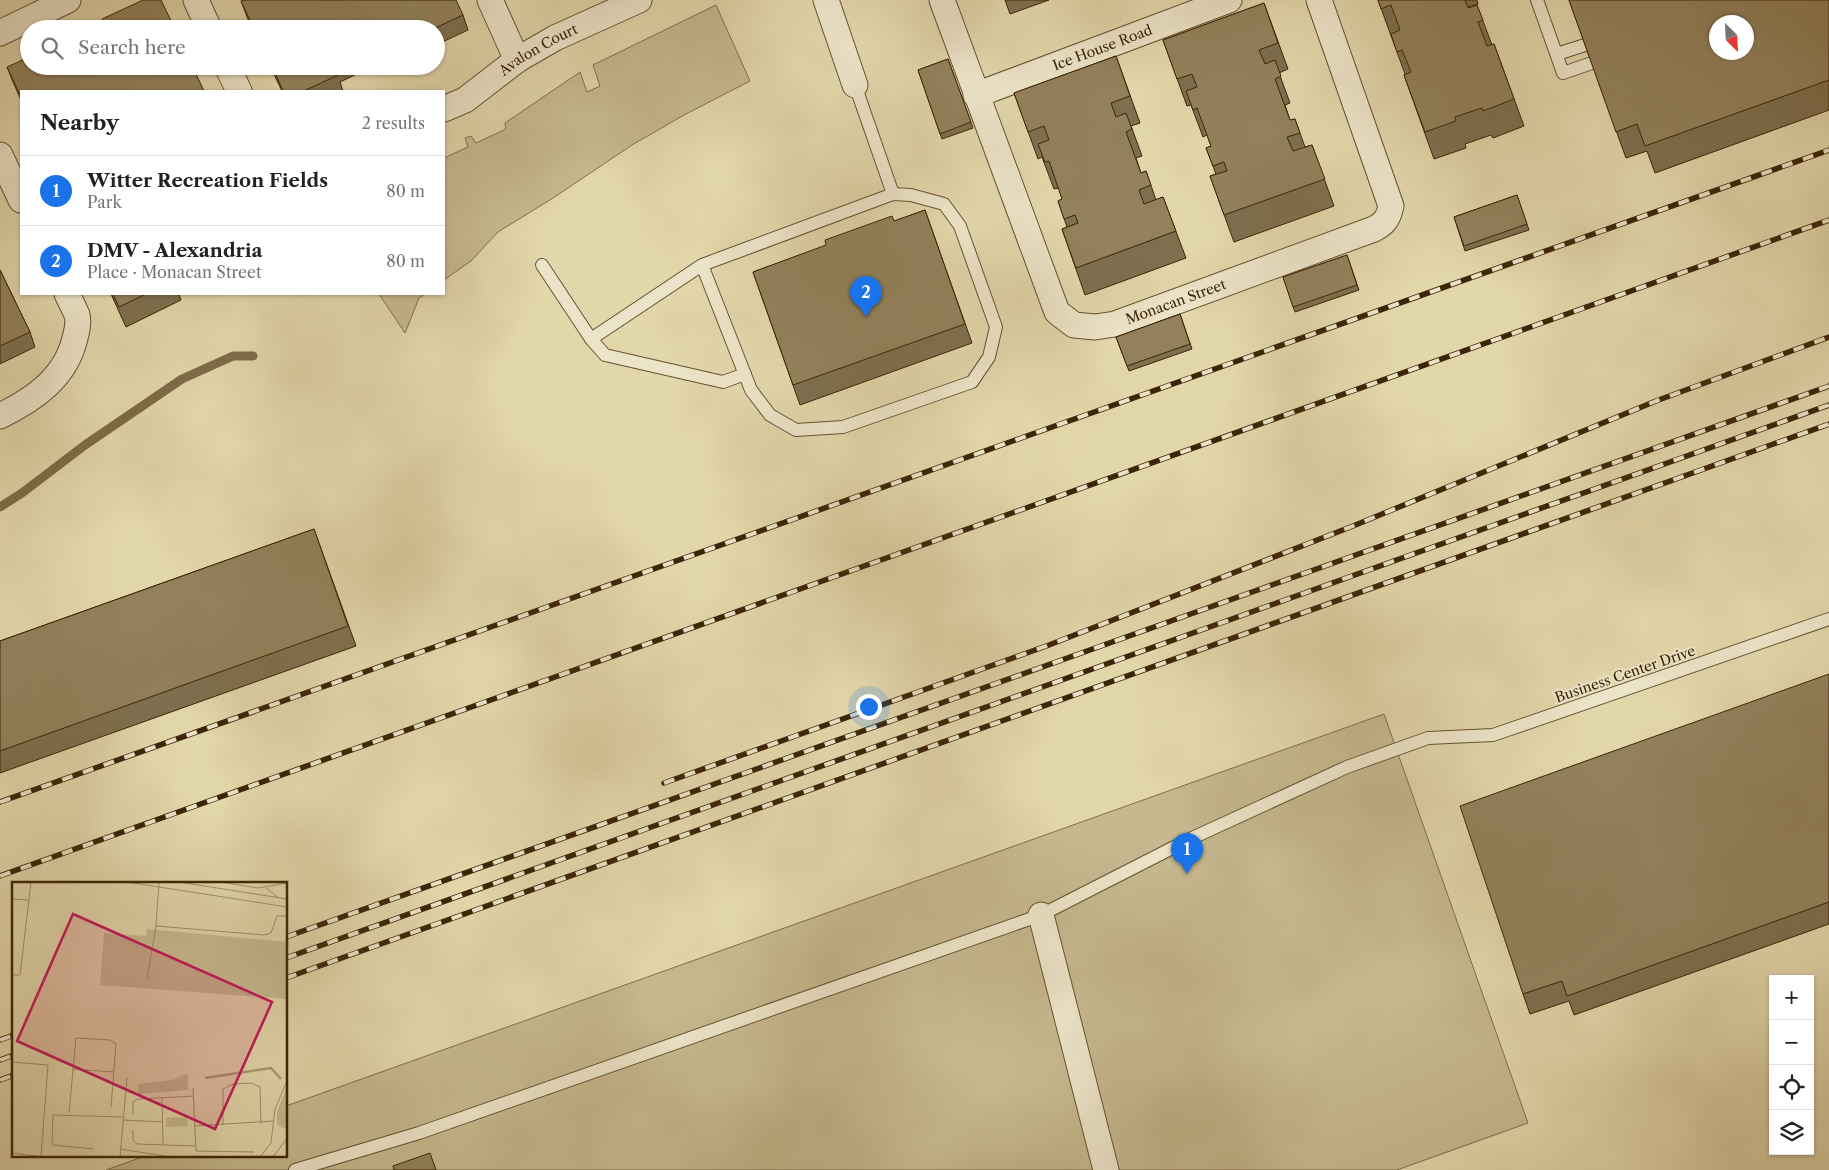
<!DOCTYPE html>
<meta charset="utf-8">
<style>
:root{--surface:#fff;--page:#f2f2f2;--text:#222;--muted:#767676;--line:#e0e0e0;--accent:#1a73e8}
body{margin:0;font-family:"Libre Caslon Text",serif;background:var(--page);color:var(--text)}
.controls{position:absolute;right:15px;bottom:15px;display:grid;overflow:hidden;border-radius:0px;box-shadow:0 1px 4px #0004}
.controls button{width:45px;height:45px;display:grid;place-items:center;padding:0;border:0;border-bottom:1px solid var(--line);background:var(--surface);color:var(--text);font:25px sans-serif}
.compass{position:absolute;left:1709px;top:15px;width:45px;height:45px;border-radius:50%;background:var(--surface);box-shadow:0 1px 4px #0004;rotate:156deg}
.you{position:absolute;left:868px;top:706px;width:18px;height:18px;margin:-12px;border:4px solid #fff;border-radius:50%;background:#1a73e8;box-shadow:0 0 0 8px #1a73e833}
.badge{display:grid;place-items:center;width:32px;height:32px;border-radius:50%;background:var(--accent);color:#fff;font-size:16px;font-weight:700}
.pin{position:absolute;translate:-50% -41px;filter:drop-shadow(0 1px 2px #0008)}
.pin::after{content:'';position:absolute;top:26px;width:18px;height:15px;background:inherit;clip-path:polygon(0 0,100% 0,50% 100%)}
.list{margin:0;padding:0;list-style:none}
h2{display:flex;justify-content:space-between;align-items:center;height:65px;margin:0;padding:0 20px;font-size:21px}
h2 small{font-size:16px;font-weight:400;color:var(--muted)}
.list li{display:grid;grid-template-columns:32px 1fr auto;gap:15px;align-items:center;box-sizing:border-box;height:70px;padding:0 20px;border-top:1px solid var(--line)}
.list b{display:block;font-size:19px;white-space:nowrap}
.list p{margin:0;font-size:16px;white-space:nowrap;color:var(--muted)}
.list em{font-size:16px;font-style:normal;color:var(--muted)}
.icon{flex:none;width:28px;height:28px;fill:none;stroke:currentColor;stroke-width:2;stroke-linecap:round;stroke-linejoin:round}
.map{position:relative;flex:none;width:1829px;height:1170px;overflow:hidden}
.search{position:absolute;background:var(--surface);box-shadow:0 1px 4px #0004;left:20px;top:20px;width:425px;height:55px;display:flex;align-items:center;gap:12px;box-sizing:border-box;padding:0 18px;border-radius:28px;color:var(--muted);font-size:19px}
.panel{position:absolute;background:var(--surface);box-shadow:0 1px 4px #0004;left:20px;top:90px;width:425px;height:205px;border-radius:0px}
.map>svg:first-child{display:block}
.green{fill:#c6b88f;stroke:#816e4b}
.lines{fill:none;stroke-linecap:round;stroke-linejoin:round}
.stream{stroke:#7e6b48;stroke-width:9}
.service-casing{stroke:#665130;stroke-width:14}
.minor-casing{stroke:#665130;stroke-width:27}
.service{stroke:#ece4c8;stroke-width:12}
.minor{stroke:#ece4c8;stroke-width:25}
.rail-casing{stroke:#3c2507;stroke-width:5.5}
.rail{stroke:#ece4c8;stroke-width:4;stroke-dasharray:11;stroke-linecap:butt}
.wall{fill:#7e6f4f;stroke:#3c2507}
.building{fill:#92815c;stroke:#3c2507;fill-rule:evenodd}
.labels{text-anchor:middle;stroke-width:4;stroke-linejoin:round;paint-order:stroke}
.street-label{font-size:14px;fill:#3c2507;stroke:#ece4c8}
.inset-river{fill:none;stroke:#aa9a73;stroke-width:2.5}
.inset-road{fill:none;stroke:#a08f69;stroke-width:1}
.view{fill:#c2185b;fill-opacity:0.15;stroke:#c2185b;stroke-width:2.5}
.inset-edge{fill:none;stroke:#3c2507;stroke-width:2.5}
</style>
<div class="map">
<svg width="1829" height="1170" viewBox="0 0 1829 1170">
<rect width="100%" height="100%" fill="#e2d6ab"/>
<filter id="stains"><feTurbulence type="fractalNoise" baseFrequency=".004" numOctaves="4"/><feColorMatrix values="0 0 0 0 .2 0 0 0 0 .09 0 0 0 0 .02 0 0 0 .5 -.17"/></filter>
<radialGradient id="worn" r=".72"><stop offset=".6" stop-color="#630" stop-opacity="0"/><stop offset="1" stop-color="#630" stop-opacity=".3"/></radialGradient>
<!-- green -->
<g class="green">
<polygon points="716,5 750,81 684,115 632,145 553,198 498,232 471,261 444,280 444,158 468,147 465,138 471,136 476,143 506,129 505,123 580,72 587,92 600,86 593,65"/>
<polygon points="379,294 425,294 419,298 405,333"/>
<polygon points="1384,714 1528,1123 1397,1170 106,1170 145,1156 286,1156 286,1106"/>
</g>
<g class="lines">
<!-- stream -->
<polyline class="stream" points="0,507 22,493 85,445 182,379 233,356 253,356"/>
<defs>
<g id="service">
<polyline points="1537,0 1563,73 1592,63"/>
<polyline points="1557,54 1585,45"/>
<polyline points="855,85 893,194"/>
<polyline points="542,265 591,339 605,355 723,382 745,374"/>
<polyline points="591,339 702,265 893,194 911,195 944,204 960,226 996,327 989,357 972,382 843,427 796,430 770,415 751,390 702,265"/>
<polyline points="295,1170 419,1133 1041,915 1192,838 1347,767 1428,738 1493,735 1829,619"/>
</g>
<g id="minor">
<polyline points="196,0 209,29"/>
<polyline points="490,0 517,60"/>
<polyline points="826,0 855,85"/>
<path id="s1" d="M 942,0 L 1057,312 L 1074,325 L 1095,327 L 1115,324 L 1374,229 C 1385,223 1388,219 1391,206 L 1319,0"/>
<polyline points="0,33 68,0"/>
<polyline points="227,66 239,91"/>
<path id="s2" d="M 976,95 L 1229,0"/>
<path id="s3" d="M 444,109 L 465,100 L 517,60 L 555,38 L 639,0"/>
<polyline points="0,155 21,200"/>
<path d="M 0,416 C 35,399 66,377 75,338 C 77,331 79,322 77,315 C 74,308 70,300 67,294"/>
<polyline points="1041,915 1106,1170"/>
</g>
</defs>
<!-- service casing -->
<use href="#service" class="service-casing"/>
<!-- minor casing -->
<use href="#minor" class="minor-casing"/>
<!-- service -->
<use href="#service" class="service"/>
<!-- minor -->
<use href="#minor" class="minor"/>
<defs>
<g id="rail">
<polyline points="664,783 1049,645 1353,526 1656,401 1829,337"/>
<polyline points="0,802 1829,150"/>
<polyline points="0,876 1829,220"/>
<polyline points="286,937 1829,386"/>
<polyline points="286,958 1829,405"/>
<polyline points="286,978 1829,424"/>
<polyline points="0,1040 14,1035"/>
<polyline points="0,1060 14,1055"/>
<polyline points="0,1080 14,1075"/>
</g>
</defs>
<!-- rail casing -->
<use href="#rail" class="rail-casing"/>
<!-- rail -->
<use href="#rail" class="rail"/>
</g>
<!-- wall -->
<g class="wall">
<polygon points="1005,0 1049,0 1010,14"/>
<polygon points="1378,0 1477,0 1478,4 1468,7 1468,8 1477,5 1492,45 1494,44 1524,126 1493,138 1491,135 1465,144 1466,148 1434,159 1404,75 1405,74"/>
<polygon points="1569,0 1829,0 1829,110 1655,173 1647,151 1626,158"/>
<polygon points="241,1 463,15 468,30 436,45 436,29 252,29 247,17"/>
<polygon points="1264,3 1288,69 1279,73 1290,103 1285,105 1290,120 1295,119 1305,147 1312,145 1334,206 1234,242 1210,176 1216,174 1206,148 1211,146 1207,135 1203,137 1191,105 1187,106 1163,40"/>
<polygon points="1116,56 1140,123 1131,126 1142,156 1136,158 1141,173 1146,171 1156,200 1163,197 1186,258 1085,295 1062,229 1067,227 1058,201 1062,199 1059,188 1054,189 1042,157 1038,159 1014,93"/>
<polygon points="948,59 973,128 942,139 918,70"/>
<polygon points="270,66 374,66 340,82 343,91 282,91"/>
<polygon points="7,67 21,91 21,100 13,82"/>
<polygon points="1517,195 1529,230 1465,251 1454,217"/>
<polygon points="925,210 972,343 800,405 753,272"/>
<polygon points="1347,255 1359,290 1295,312 1283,277"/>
<polygon points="0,270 30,332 35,347 0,364"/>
<polygon points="111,294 179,294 181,300 126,327"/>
<polygon points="1180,314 1192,349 1129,371 1116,337"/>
<polygon points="314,529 356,646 0,773 0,641"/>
<polygon points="1829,674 1829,924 1574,1015 1569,1001 1530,1014 1523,994"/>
</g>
<!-- building -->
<g class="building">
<polygon points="143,0 161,0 175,29 107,29 102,19"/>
<polygon points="244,0 456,0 463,15 433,29 254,29 241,1"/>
<polygon points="1378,0 1465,0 1468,8 1477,5 1483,20 1478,22 1487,46 1494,44 1514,99 1483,111 1482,108 1455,117 1456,121 1425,132 1404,75 1411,72 1402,50 1397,52 1391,34 1400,30 1391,5 1381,9"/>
<path d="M 1569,0 L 1829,0 L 1829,80 L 1645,146 L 1637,124 L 1616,132 ZM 1716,22 L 1746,22 L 1746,52 L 1716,52 Z"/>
<polygon points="1264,3 1278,43 1259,50 1265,64 1275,60 1281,76 1275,79 1290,120 1295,119 1300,133 1287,137 1293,151 1312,145 1325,179 1224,215 1210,176 1227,171 1224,162 1213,166 1206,148 1211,146 1197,108 1193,110 1186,91 1197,87 1192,74 1177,79 1163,40"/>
<polygon points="1116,56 1130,96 1111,103 1116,117 1126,113 1132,129 1126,132 1141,173 1146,171 1151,185 1139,190 1144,204 1163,197 1176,231 1076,268 1062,229 1078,223 1075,215 1064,219 1058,201 1062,199 1049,161 1045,162 1038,144 1049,140 1044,126 1028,132 1014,93"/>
<polygon points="29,57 29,66 192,66 204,91 21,91 21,97 7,67"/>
<polygon points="948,59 971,122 940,134 918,70"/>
<polygon points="272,66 336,66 334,67 338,75 304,91 283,91"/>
<polygon points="1517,195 1527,224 1464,246 1454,217"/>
<polygon points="925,210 965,324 793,385 753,272 826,245 825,240 892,216 894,221"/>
<polygon points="1347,255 1357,285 1293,307 1283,277"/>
<polygon points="0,270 30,332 0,346"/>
<polygon points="113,294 146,294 119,307"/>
<polygon points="1180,314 1190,344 1127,366 1116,337"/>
<polygon points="314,529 348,626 0,751 0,641"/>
<polygon points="1829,674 1829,902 1567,996 1562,981 1523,994 1460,806"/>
<polygon points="430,1153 436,1170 394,1170 393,1166"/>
</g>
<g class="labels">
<!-- street labels -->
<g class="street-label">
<text dy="5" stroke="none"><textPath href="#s2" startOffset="135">Ice House Road</textPath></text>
<text dy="5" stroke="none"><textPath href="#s3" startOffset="112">Avalon Court</textPath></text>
<text dy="5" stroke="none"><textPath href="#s1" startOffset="460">Monacan Street</textPath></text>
<text transform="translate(1625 674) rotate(-19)" y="5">Business Center Drive</text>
</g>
</g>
<!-- overview -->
<g transform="translate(12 882)">
<rect width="275" height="275" fill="#e2d6ab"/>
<path d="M 135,47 L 275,60 L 275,117 L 88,103 L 92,51 L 134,54 ZM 176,191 L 176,208 L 126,212 L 126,202 L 160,198 ZM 275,204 L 275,248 L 265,243 L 265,230 ZM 175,235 L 176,244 L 154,245 L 154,236 Z" fill="#c6b88f"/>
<path class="inset-river" d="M 193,196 L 259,186 L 269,197"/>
<path class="inset-road" d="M 115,0 L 275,25M 147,0 L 144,44 L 252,53 L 259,51 L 265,34 L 275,34M 167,0 L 275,17M 209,0 L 246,6 L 275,1M 254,6 L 267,16M 0,17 L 16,18M 0,93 L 8,93 L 19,0M 135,97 L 144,44M 0,180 L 36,183 L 29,274M 60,187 L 102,190M 181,206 L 184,269 L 242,270M 150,216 L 151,263M 57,231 L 64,156 L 98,158 L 104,162 L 99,225M 121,233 L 121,220 L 126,217 L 182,214M 111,238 L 151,240M 211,243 L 211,207 L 221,202 L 239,201 L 248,205 L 249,242M 182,244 L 261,239M 121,248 L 121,258 L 125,262 L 183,264M 81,267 L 40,263 L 41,233 L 111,235M 108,267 L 159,275M 0,271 L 32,275M 108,275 L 115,196M 248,275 L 259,261 L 263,227 L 275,199M 261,275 L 275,256"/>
<path class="view" d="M 61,32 L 260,120 L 203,247 L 5,159 Z"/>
<rect width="275" height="275" class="inset-edge"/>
</g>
<rect width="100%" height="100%" filter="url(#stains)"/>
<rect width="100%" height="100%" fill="url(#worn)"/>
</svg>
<div class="controls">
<button>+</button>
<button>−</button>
<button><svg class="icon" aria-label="locate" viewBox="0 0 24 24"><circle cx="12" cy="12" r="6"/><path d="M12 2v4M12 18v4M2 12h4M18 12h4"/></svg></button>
<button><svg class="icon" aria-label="layers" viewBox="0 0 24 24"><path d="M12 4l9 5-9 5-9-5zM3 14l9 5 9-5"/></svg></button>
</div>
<svg class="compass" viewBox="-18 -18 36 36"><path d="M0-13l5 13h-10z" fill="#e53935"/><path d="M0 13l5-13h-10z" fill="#767676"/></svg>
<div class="you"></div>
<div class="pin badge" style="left:1187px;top:874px">1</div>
<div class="pin badge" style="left:866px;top:317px">2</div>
<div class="search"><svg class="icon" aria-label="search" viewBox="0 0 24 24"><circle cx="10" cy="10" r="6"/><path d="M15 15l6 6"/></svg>Search here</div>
<section class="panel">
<h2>Nearby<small>2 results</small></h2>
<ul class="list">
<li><span class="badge">1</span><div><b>Witter Recreation Fields</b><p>Park</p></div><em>80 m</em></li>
<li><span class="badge">2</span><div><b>DMV - Alexandria</b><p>Place · Monacan Street</p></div><em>80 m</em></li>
</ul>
</section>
</div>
